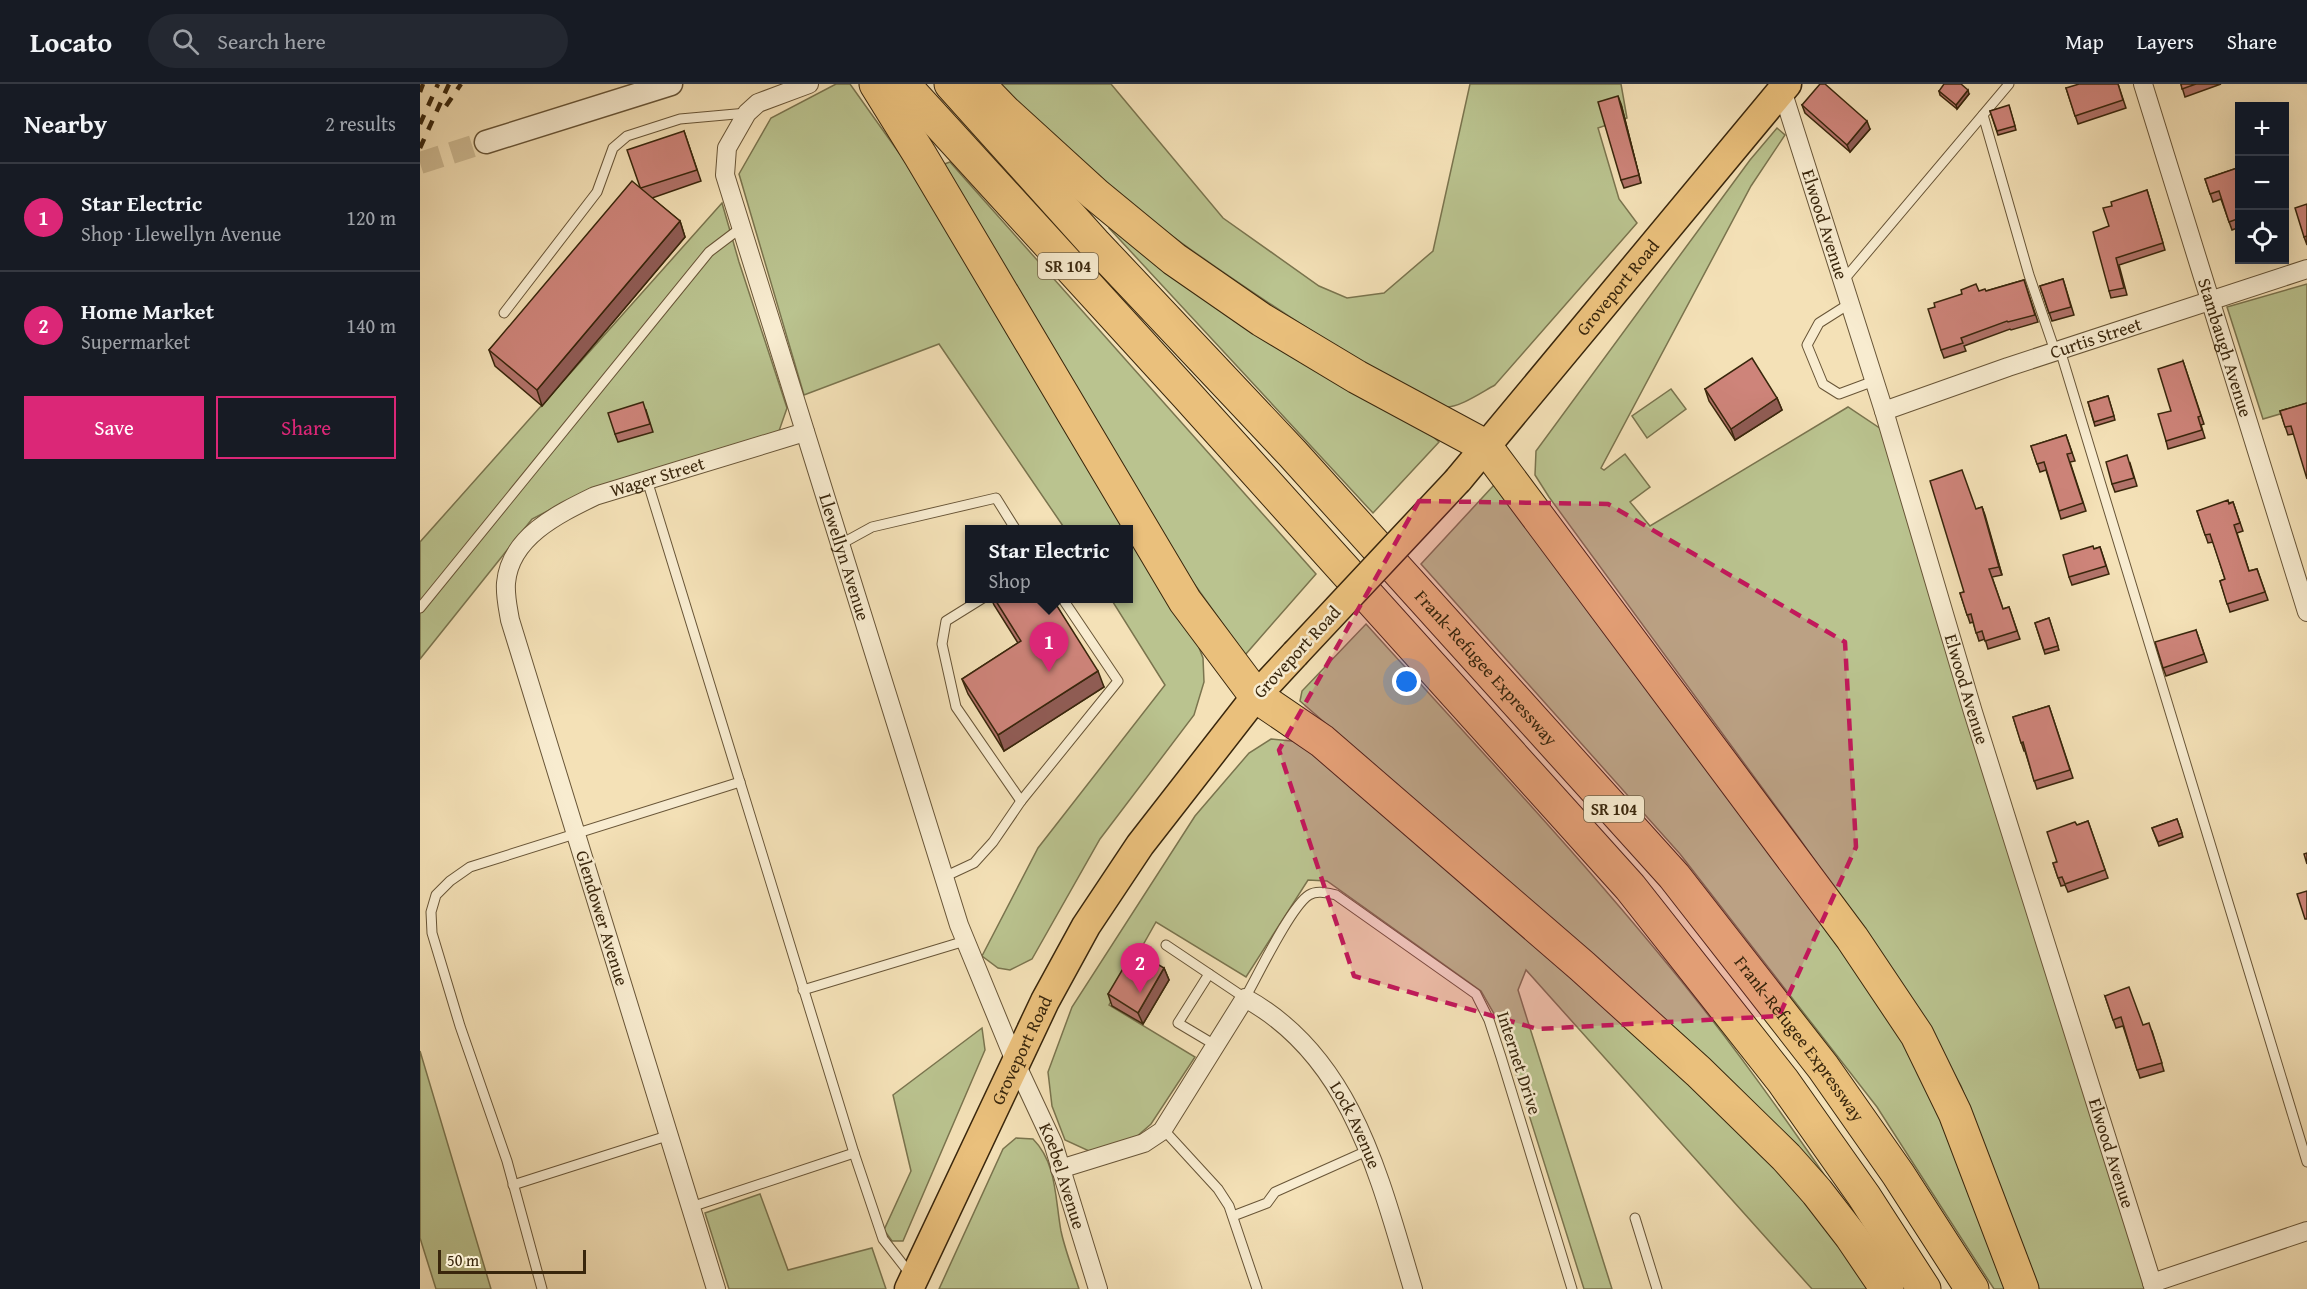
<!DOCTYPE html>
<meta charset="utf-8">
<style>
:root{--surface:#171b24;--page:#242831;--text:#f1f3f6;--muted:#9ea1a6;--line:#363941;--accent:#db2777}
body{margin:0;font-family:"Gentium Book Plus",serif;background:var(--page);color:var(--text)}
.controls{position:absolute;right:18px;top:18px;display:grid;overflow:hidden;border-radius:0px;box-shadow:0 6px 24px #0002}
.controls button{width:54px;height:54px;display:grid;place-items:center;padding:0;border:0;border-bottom:2px solid var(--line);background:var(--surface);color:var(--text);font:30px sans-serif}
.scale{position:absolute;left:18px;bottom:15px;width:148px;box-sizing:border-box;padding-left:6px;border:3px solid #39260c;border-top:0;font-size:16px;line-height:21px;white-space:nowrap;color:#39260c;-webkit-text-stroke:4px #f8ecd0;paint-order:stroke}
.you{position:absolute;left:987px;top:598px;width:21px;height:21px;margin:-15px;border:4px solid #fff;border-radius:50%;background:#1a73e8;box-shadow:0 0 0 9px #1a73e833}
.badge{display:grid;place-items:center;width:39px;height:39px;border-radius:50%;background:var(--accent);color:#fff;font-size:20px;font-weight:700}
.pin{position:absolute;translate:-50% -50px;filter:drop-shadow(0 2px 3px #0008)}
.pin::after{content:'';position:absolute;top:32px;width:21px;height:18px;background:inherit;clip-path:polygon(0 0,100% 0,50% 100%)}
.popup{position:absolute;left:545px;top:441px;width:168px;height:78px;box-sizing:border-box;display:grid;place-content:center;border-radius:0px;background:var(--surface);filter:drop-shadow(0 2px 4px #0005);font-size:20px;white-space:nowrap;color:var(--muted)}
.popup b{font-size:22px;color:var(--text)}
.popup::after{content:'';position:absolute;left:50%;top:100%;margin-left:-12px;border:12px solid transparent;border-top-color:var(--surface)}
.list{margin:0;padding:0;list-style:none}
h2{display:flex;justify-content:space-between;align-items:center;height:78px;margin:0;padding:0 24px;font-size:26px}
h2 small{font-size:20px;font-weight:400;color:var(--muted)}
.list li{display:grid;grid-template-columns:39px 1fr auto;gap:18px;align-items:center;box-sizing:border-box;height:108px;padding:0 24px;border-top:2px solid var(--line)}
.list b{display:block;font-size:22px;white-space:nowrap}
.list p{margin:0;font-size:20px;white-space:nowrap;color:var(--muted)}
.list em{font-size:20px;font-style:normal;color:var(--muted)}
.actions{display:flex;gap:12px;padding:18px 24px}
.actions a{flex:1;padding:14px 0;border:2px solid var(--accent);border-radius:0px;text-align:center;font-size:21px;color:var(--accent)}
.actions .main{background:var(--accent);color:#fff}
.icon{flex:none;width:33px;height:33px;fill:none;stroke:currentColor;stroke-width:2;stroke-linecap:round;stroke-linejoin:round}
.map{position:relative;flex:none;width:1887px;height:1205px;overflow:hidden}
header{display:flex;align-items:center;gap:36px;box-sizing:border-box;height:84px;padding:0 30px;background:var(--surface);border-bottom:2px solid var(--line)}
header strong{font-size:28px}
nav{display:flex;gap:33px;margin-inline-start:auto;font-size:21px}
.search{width:420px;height:54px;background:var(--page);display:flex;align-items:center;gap:15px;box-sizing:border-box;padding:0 21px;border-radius:33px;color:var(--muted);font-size:22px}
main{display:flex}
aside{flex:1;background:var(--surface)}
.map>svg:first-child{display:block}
.green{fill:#bac38f;stroke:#7a744e;stroke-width:1.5}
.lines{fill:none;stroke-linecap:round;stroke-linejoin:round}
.tertiary-tunnel{stroke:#cfbc95;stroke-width:22;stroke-dasharray:22 11;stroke-linecap:butt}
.service-casing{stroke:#685537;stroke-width:11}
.minor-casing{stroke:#685537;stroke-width:20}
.tertiary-casing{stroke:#685537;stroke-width:25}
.primary-casing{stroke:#39260c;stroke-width:31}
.motorway-casing{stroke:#39260c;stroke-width:35}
.service{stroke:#f8ecd0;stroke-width:9}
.minor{stroke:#f8ecd0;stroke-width:18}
.tertiary{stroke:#f8ecd0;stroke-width:22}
.primary{stroke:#eac07c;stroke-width:28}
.motorway{stroke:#eac07c;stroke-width:33}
.rail{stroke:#39260c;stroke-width:4.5;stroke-dasharray:10 10;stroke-linecap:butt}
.primary-bridge-casing{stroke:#39260c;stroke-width:31;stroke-linecap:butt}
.primary-bridge{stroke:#eac07c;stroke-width:28}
.wall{fill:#b17269;stroke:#39260c;stroke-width:1.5}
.shaded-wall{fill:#905c55;stroke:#39260c;stroke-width:1.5}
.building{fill:#ce847a;stroke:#39260c;stroke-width:1.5}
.marked{fill:#c2185b;fill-opacity:0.2;stroke:#c2185b;stroke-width:4.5;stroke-dasharray:12 8;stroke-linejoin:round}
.labels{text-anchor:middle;stroke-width:5;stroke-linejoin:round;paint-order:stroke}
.shield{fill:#f8ecd0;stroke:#726147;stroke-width:1.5}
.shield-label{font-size:16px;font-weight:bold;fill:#39260c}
.street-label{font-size:18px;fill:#39260c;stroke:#f8ecd0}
</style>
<header>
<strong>Locato</strong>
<div class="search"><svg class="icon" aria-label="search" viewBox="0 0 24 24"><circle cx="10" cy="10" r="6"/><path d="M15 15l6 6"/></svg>Search here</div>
<nav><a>Map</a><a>Layers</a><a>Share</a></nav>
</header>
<main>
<aside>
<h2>Nearby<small>2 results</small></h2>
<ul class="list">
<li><span class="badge">1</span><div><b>Star Electric</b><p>Shop · Llewellyn Avenue</p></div><em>120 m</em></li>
<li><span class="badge">2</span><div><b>Home Market</b><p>Supermarket</p></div><em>140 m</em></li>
</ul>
<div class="actions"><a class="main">Save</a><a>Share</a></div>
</aside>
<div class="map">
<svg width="1887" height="1205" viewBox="0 0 1887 1205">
<rect width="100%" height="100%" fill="#f4e1b7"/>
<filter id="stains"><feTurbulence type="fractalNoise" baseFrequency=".00333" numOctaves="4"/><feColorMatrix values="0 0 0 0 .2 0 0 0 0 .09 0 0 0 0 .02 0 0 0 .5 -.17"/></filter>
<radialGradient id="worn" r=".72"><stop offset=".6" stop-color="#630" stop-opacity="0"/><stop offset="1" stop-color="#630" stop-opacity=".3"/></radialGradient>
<!-- green -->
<g class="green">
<polygon points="416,0 430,0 529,139 705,445 645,445 519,260 384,311 319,90 351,34"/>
<path d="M 580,0 L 691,0 L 803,134 L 899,202 L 927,214 L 964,209 L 1013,167 L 1050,0 L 1201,0 L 1207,34 L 1178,44 L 1199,115 L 1217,139 L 1075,301 C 1062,308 1039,324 1025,323 C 1019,322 1013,318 1008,316 C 979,305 955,287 929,271 C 805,192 679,109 580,0 Z"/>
<polygon points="1357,44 1365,51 1331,102 1181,384 1184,386 1205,370 1230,403 1210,418 1230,442 1428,323 1461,345 1725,1205 1619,1205 1541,1002 1496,921 1379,754 1129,413 1115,391 1116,367 1330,76"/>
<polygon points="530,78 896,490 825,571 765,487 522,81"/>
<polygon points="302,119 319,178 367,324 359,347 172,404 112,435 0,575 0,458"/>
<polygon points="696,137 1000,341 1019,358 953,429 689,144"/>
<polygon points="1887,200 1887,322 1843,335 1807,223"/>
<polygon points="1251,305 1266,325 1227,354 1212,332"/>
<polygon points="1075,400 1480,946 1525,1038 1590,1205 1574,1205 1457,1023 1260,770 1001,480"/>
<polygon points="709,451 771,543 783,574 784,598 774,631 680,755 612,875 590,886 578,884 562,872 618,764 745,601 691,515 708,514"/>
<path d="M 946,540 C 1058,664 1174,787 1278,918 C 1332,986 1381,1057 1430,1128 L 1035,752 L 880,617 L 882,607 Z"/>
<polygon points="851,655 892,659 1085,829 1356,1080 1451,1205 1392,1205 1106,886 1098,906 1192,1205 1164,1205 1081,942 1061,907 907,797 888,796 826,893 736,838 689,921 775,973 731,1040 715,1054 669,1067 645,1056 632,1022 628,988 652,923 775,732 829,669"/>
<polygon points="562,944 565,966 483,1157 472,1157 464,1146 491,1087 473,1011"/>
<polygon points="0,967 71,1205 16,1205 0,1154"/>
<path d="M 596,1054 L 613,1055 C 637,1079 635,1115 641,1147 C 645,1166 653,1186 659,1205 L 519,1205 L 583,1065 Z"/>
<polygon points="340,1110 368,1186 452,1164 466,1205 309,1205 285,1129"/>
</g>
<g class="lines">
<!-- tertiary-tunnel -->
<polyline class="tertiary-tunnel" points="0,79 66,58"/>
<defs>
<g id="service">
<polyline points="1563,31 1609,191 1635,267"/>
<polyline points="1422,198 1589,0"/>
<polyline points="1429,220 1399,239 1387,261 1403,300 1419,310 1454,297"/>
<polyline points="84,229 177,108 193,64 207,52 260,35 327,29"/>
<polyline points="1640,266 1887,1078"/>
<polyline points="227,396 434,1069 463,1155 491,1191"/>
<polyline points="421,460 452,443 576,414 596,446"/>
<polyline points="563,514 526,537 522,560 536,623 601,717"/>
<polyline points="0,524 289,168 322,143"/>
<polyline points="524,793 554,779 573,758 601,717 698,597 642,514"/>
<path d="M 746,861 L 825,914 C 837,893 871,822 889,811 C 897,806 907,809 916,811 L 1056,910 L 1069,936 L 1081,973 L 1152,1205"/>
<polyline points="789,890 758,939 795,961"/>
<polyline points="383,906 545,857"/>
<polyline points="743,1045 798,1105 809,1122 837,1205"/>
<polyline points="93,1101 250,1051"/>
<polyline points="271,1123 434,1069"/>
<polyline points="813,1132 847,1119 855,1108 949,1066"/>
<polyline points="1215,1134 1237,1205"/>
<polyline points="122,1205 87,1077 40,942 12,849 11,828 16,811 30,797 50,783 320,698"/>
</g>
<g id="minor">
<path id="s1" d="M 389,0 L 338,19 L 327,29 L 307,64 L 305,91 L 539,841 L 597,982 L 633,1059 L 678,1205"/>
<path id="s2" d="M 1723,0 L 1887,528"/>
<path id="s3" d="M 1362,6 L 1464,327 L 1553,628 L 1734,1205"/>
<path id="s4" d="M 1464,327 L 1588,283 L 1887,185"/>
<path id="s5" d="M 640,1085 L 724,1059 L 742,1047 L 825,914 C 933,973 960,1096 993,1205"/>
<polyline points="1732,1199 1887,1147"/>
<path id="s6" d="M 296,1205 L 90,536 C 88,524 85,512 86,499 C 90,453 138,430 175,412 L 385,348"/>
</g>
<polyline id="tertiary" points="66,58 251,0"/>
<g id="primary">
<path id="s7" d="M 1038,396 L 1367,0"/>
<path id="s8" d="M 489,1205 L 625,917 L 666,842 L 720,761 L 836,612 L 875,570"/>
</g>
<g id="motorway">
<polyline points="456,0 500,71 765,517 836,612 902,657 1162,882 1279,988 1366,1073 1397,1108 1431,1152 1467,1205"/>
<polyline points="483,0 766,310 1210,803 1363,997 1444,1112 1504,1205"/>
<path id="s9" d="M 531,0 L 674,159 L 872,369 L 1254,792 L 1403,983 L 1478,1090 L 1552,1205"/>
<polyline points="558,0 584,27 675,110 754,175 842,236 937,293 1065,362 1432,854 1497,951 1535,1029 1602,1205"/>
</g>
</defs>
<!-- service casing -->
<use href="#service" class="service-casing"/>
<!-- minor casing -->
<use href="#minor" class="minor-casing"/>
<!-- tertiary casing -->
<use href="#tertiary" class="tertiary-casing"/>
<!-- primary casing -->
<use href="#primary" class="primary-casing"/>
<!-- motorway casing -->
<use href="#motorway" class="motorway-casing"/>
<!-- service -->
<use href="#service" class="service"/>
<!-- minor -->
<use href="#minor" class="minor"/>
<!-- tertiary -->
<use href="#tertiary" class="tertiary"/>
<!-- primary -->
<use href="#primary" class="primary"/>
<!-- motorway -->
<use href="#motorway" class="motorway"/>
<!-- rail -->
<g class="rail">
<polyline points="0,8 3,0"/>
<polyline points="26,22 41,0"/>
<polyline points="0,40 18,0"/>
<polyline points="0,64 29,0"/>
</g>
<defs>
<polyline id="primary-bridge" points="875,570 1038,396"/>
</defs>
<!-- primary-bridge casing -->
<use href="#primary-bridge" class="primary-bridge-casing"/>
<!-- primary-bridge -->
<use href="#primary-bridge" class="primary-bridge"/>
</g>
<!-- wall -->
<g class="wall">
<polygon points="1698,0 1706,24 1658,40 1646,4"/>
<polygon points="1761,0 1801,0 1765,13"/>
<polygon points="1519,7 1549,10 1537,25 1520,11"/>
<polygon points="1201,20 1221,99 1204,104 1201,96"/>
<polygon points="1382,21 1450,45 1430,68 1385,29"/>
<polygon points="1589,22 1596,46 1578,51 1570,27"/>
<polygon points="264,47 281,97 232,114 260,137 265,153 122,322 75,282 69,266 220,103"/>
<polygon points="1820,83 1820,143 1812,146 1801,115 1793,118 1785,95"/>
<polygon points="1727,106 1745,166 1699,181 1707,211 1691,214 1689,207 1689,142 1692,122"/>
<polygon points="1887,120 1887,161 1884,153"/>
<polygon points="1643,195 1654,231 1632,237 1620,202"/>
<polygon points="1604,196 1618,238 1591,246 1590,245 1544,262 1546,267 1524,274 1521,266 1515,223 1542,210 1559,207 1566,207"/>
<polygon points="1763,277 1784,340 1781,341 1785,354 1748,365 1746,357 1751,327"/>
<polygon points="1285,305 1357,314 1362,326 1315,356 1289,317"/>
<polygon points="1688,312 1695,336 1675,342 1668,318"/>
<polygon points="1887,319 1873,350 1868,351 1860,327"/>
<polygon points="226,326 233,348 198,358 195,350"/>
<polygon points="1646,351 1655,377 1650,378 1666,427 1641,435 1626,386 1620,388 1611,362"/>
<polygon points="1710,379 1717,402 1695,408 1692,400"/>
<polygon points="1813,418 1823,447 1817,449 1829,487 1837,485 1848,516 1810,528 1800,497 1805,495 1793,458 1788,459 1777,427"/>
<polygon points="1562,423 1582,491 1572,493 1583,525 1589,523 1600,555 1568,565 1565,555 1559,557 1553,538 1550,539 1540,509 1544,508 1556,425"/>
<polygon points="1680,463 1689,490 1652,501 1649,493 1674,465"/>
<polygon points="571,514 632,514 684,603 584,667 548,610 542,595 598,559 574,521"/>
<polygon points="1629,534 1639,566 1625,570 1615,539"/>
<polygon points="1776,546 1787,578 1746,592 1743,584"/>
<polygon points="1629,622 1653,694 1617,705 1605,667 1604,667 1593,633"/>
<polygon points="1757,735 1763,753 1739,762 1732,744"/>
<polygon points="1668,737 1688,794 1648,808 1645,801 1641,802 1633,779 1637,778 1657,741"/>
<polygon points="744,884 749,896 723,940 692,922 688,910"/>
<polygon points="1685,912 1723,941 1732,947 1744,987 1720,994 1703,942 1696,944"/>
</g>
<!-- shaded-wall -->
<g class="shaded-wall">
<polygon points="1548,6 1549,10 1537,25 1536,21"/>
<polygon points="1198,12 1201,20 1221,99 1219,91"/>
<polygon points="1447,37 1450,45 1430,68 1427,61"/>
<polygon points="260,137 265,153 122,322 117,306"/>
<polygon points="1357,314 1362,326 1315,356 1311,345"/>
<polygon points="1562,423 1565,431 1582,491 1579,483"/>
<polygon points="678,587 684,603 584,667 578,651"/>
<polygon points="744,884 749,896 723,940 718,929"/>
</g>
<!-- building -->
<g class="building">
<polygon points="1400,0 1405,0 1447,37 1427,61 1382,21"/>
<polygon points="1524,0 1541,0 1548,6 1536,21 1519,7"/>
<polygon points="1659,0 1698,0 1703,16 1655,32 1646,4"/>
<polygon points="1761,0 1776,0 1762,5"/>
<polygon points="1198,12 1219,91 1201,96 1178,18"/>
<polygon points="1589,21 1595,42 1577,47 1570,27"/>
<polygon points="264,47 277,86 221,104 220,103 207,66"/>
<polygon points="1820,83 1820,134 1809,138 1799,107 1790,110 1785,95"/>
<polygon points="212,97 260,137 117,306 69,266"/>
<polygon points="1727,106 1743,159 1696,174 1704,204 1689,207 1673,148 1689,142 1683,124 1692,122 1691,118"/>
<polygon points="1887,120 1887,152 1884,153 1875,124"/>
<polygon points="1643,195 1651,223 1629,229 1620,202"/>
<polygon points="1604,196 1615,231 1588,238 1587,237 1541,254 1543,259 1521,266 1508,225 1515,223 1514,219 1542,210 1541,206 1556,200 1559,207 1565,205 1566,207"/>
<polygon points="1332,274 1357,314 1311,345 1285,305"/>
<polygon points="1763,277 1781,332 1778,333 1782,346 1746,357 1738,330 1751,327 1738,285"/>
<polygon points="1688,312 1694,332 1674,338 1668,318"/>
<polygon points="223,318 230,340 195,350 188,329"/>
<polygon points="1887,319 1887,395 1871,342 1865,343 1860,327"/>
<polygon points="1646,351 1652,369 1647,370 1663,419 1639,427 1624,378 1617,380 1611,362"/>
<polygon points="1707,371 1714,394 1692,400 1686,378"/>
<polygon points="1542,386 1556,425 1562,423 1579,483 1569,485 1583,525 1589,523 1597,547 1565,557 1562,547 1556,549 1551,530 1547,531 1540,509 1544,508 1510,397"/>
<polygon points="1808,416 1809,420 1813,418 1820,439 1814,441 1829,487 1837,485 1845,508 1807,520 1800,497 1805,495 1790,450 1785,451 1777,427"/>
<polygon points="1673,462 1674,465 1680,463 1686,482 1649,493 1643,471"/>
<polygon points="574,514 632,514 678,587 578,651 542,595 601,557"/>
<polygon points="1629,534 1638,562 1624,566 1615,539"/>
<polygon points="1776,546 1784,570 1743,584 1735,558"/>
<polygon points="1629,622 1650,686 1614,697 1603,658 1601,659 1593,633"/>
<polygon points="1757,735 1762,749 1738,758 1732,744"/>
<polygon points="1668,737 1685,786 1645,800 1642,793 1638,794 1633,779 1637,778 1627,748 1655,738 1657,741"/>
<polygon points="1887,769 1887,780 1884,770"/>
<polygon points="1887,807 1887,835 1885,835 1877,810"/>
<polygon points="714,866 744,884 718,929 688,910"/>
<polygon points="1709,903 1723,941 1729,939 1742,979 1717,986 1701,933 1693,936 1685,912"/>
</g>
<!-- marked area -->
<path class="marked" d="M 999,417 L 1188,420 L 1425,558 L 1436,763 L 1359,932 L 1118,945 L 934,892 L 859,666 Z"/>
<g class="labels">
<!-- shield labels -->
<g class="shield">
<rect x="618" y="169" width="60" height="26" rx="4.5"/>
<rect x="1164" y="712" width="60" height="26" rx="4.5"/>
</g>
<g class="shield-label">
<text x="648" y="188">SR 104</text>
<text x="1194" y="731">SR 104</text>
</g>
<!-- street labels -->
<g class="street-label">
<text dy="6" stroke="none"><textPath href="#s3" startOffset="141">Elwood Avenue</textPath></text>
<text dy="6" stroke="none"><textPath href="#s7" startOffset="250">Groveport Road</textPath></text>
<text dy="6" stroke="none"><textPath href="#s4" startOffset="224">Curtis Street</textPath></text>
<text dy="6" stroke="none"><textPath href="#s2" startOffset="276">Stambaugh Avenue</textPath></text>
<text dy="6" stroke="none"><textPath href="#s6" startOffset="933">Wager Street</textPath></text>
<text dy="6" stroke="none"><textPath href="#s1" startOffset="537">Llewellyn Avenue</textPath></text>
<text transform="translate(877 568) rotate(-47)" y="6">Groveport Road</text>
<text dy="6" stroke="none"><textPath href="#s9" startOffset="792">Frank-Refugee Expressway</textPath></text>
<text dy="6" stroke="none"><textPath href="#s3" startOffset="627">Elwood Avenue</textPath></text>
<text transform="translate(182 834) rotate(73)" y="6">Glendower Avenue</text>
<text dy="6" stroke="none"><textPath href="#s9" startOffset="1278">Frank-Refugee Expressway</textPath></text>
<text dy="6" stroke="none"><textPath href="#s8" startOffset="264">Groveport Road</textPath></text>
<text transform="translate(1099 979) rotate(72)" y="6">Internet Drive</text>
<text dy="6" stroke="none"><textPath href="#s5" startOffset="438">Lock Avenue</textPath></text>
<text dy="6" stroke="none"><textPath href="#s3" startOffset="1113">Elwood Avenue</textPath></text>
<text dy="6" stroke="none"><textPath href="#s1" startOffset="1194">Koebel Avenue</textPath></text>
</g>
</g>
<rect width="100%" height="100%" filter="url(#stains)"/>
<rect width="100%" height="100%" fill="url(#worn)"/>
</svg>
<div class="controls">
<button>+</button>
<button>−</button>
<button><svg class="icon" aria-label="locate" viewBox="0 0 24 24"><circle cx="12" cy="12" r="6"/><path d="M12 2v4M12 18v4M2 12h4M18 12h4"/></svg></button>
</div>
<div class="scale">50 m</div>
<div class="you"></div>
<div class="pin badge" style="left:629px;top:588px">1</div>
<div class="popup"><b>Star Electric</b>Shop</div>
<div class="pin badge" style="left:720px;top:909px">2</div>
</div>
</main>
